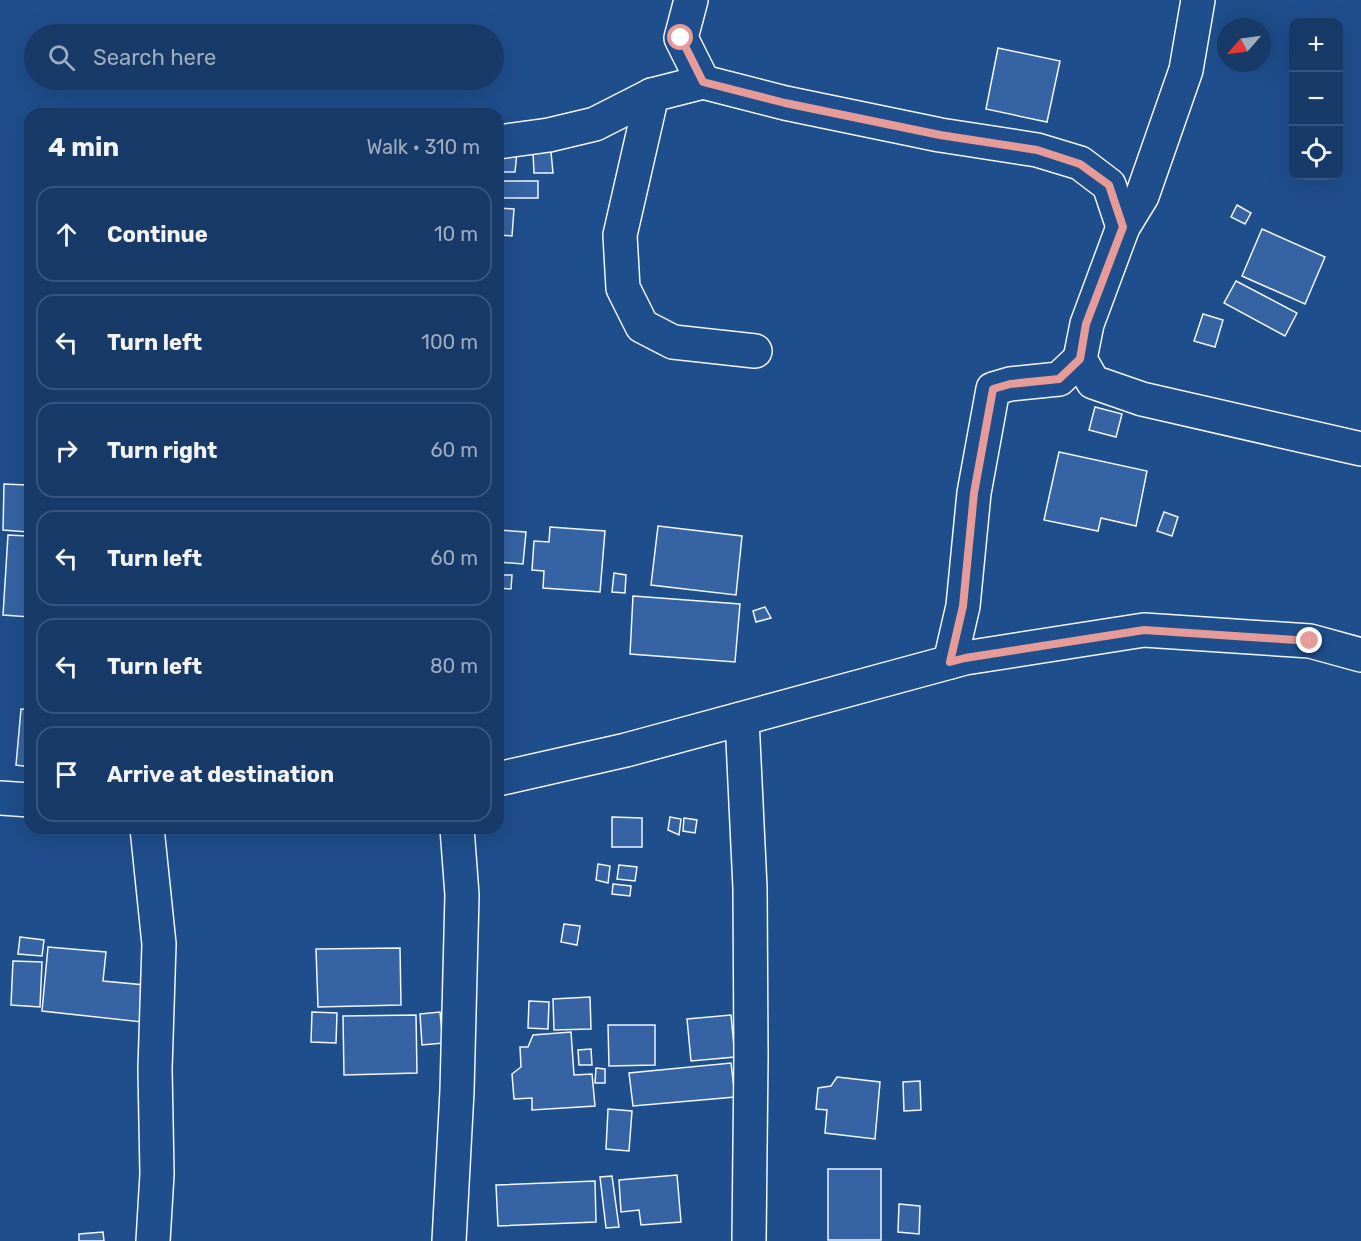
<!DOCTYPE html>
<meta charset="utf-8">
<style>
:root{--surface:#173a69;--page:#20416f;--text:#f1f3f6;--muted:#9eadc0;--line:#36547d}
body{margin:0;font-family:Rubik,sans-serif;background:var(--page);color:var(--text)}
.controls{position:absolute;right:18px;top:18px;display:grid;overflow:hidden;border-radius:12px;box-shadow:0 6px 24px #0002}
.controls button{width:54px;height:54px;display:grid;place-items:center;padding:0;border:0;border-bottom:2px solid var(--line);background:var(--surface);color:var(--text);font:30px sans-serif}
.compass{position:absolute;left:1217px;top:18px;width:54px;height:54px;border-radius:50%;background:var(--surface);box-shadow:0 6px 24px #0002;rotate:242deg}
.stop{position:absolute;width:18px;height:18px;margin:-14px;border:4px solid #e69b98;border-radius:50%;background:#fff}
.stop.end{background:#e69b98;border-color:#fff;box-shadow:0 2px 6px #0008}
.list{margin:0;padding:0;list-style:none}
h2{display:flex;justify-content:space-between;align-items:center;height:78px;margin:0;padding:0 24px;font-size:26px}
h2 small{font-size:20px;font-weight:400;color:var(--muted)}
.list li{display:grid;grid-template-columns:39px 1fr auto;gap:18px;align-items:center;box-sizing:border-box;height:96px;margin:0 12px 12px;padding:0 12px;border:2px solid var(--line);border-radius:18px}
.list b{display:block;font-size:22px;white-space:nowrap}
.list em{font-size:20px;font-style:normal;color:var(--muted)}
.icon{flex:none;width:33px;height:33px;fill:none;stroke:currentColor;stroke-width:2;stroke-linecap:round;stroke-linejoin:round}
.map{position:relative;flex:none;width:1361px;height:1241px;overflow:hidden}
.search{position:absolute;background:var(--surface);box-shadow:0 6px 24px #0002;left:24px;top:24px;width:480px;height:66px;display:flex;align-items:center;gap:15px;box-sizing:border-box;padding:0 21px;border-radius:33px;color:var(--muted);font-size:22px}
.panel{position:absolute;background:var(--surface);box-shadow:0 6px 24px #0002;left:24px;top:108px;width:480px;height:726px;border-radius:18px}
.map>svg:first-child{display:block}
.building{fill:#3563a3;stroke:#f2f6ff;stroke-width:1.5}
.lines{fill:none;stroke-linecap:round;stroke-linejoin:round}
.minor-casing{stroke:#f2f6ff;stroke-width:36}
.minor{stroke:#1f4e8c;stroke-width:33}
.route{stroke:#e69b98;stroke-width:8}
</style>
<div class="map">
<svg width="1361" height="1241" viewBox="0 0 1361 1241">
<rect width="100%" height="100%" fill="#1f4e8c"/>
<!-- building -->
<g class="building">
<polygon points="998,48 1060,61 1047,122 986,109"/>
<polygon points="499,151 517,152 515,172 498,172"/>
<polygon points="533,152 551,152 553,173 534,173"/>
<rect x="498" y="181" width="40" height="17"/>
<polygon points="1237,205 1251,213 1245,224 1231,217"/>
<polygon points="498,208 514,209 512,236 498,235"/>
<polygon points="1262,229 1325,257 1305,304 1242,276"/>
<polygon points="1236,281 1297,313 1285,336 1224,303"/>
<polygon points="1203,314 1223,320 1215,347 1194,341"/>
<polygon points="1095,407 1122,414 1116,437 1089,430"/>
<polygon points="1059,452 1147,471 1136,526 1101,518 1098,531 1044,520"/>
<polygon points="4,484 27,485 26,496 30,496 28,532 3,530"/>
<polygon points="1164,512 1178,517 1172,536 1157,531"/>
<polygon points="658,526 742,536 736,595 651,585"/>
<polygon points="550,527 605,531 600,592 543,588 544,571 532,570 534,541 549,542"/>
<polygon points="498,530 526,532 523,564 498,562"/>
<polygon points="8,535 27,536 25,571 30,571 30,617 3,615"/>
<polygon points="614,573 626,575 625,593 612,592"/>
<polygon points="498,575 512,575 511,589 498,588"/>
<polygon points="633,596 740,604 735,662 630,654"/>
<polygon points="765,607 771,618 756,622 753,611"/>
<polygon points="21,709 30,710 30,767 16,765"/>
<polygon points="612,817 642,818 642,847 612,847"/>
<polygon points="670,817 681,819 679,835 668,830"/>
<polygon points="684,818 697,820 695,833 683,831"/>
<polygon points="598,864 610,866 608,883 596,880"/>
<polygon points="619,865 637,867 635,881 617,879"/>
<polygon points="613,884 631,886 630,896 612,894"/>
<polygon points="564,924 580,926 577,945 561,942"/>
<polygon points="20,937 44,940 42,956 18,954"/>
<polygon points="48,947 106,952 103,981 145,985 142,1022 42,1011"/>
<polygon points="400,948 401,1005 318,1007 316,949"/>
<polygon points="13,961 42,962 40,1007 11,1005"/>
<polygon points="590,997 591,1029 554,1030 553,999"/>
<polygon points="529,1001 549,1002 548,1029 528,1028"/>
<polygon points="312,1012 337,1013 336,1043 311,1042"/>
<polygon points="440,1012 443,1043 422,1045 420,1014"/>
<polygon points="416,1015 417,1073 344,1075 343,1016"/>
<polygon points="731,1015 735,1057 691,1061 687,1019"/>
<polygon points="608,1025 655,1025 655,1065 609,1066"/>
<polygon points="571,1032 574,1075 592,1074 595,1106 532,1110 532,1098 514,1099 512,1074 521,1067 520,1047 528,1047 533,1035"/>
<polygon points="591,1049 592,1065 579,1065 578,1050"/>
<polygon points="731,1063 735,1097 633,1106 629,1073"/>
<polygon points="596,1068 605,1069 605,1083 595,1083"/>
<polygon points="837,1077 880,1082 875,1139 825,1133 827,1110 816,1109 818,1088 831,1086"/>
<polygon points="920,1081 921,1110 904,1111 903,1082"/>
<polygon points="608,1109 632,1111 629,1151 606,1149"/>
<rect x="828" y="1169" width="53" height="71"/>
<polygon points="677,1175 681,1222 641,1225 639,1210 621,1212 619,1180"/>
<polygon points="612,1176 619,1227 606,1228 600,1177"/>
<polygon points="595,1181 596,1222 498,1226 496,1185"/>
<polygon points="899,1204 920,1206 919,1234 898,1232"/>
<polygon points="103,1232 104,1241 79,1241 79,1234"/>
</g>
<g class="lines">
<defs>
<g id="minor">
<polyline points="691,0 681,38 703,82 785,103 940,135 1037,150 1080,163 1109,185 1123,227"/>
<polyline points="1198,0 1186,70 1142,196 1123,227 1087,324 1080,359 1093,382 1142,399 1361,449"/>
<polyline points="703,82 652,95 620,235 623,288 642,326 673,342 755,351"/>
<polyline points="498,142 549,135 595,124 652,95"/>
<polyline points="950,662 963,606 974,493 993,389 1010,384 1059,379 1080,359"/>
<polyline points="742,719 750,888 751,1056 749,1241"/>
<polyline points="498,779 626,750 965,658 1144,630 1310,641 1361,655"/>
<polyline points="0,798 30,800"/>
<polyline points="147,828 159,944 155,1069 157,1174 153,1241"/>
<polyline points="449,1241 457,1091 462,895 457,828"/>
</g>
</defs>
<!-- minor casing -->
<use href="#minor" class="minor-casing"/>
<!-- minor -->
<use href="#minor" class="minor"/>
</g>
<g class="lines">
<!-- route -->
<polyline class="route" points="681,38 703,82 785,103 940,135 1037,150 1080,164 1109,185 1123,227 1086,324 1080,359 1059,379 1010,384 993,389 974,493 963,606 950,662 965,658 1144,630 1310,641"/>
</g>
</svg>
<div class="controls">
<button>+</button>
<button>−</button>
<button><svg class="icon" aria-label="locate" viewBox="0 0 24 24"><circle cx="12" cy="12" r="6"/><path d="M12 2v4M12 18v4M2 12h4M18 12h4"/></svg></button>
</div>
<svg class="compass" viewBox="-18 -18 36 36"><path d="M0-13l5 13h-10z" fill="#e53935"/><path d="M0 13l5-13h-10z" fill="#9eadc0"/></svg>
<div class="stop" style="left:681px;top:38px"></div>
<div class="stop end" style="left:1310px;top:641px"></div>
<div class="search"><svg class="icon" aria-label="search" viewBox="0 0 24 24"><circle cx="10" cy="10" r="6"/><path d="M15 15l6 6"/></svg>Search here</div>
<section class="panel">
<h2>4 min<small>Walk · 310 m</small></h2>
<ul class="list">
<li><svg class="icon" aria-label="ahead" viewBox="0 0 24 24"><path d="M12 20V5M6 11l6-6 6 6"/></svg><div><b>Continue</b></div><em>10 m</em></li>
<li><svg class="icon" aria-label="left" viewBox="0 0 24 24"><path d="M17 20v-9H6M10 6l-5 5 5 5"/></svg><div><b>Turn left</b></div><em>100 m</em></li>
<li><svg class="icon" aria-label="right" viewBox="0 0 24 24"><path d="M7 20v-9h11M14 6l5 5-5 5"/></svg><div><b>Turn right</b></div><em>60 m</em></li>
<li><svg class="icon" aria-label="left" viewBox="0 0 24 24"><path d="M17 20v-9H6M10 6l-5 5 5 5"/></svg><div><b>Turn left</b></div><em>60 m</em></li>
<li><svg class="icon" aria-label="left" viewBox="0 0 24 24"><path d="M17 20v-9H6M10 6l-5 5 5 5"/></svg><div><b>Turn left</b></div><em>80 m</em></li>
<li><svg class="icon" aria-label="arrive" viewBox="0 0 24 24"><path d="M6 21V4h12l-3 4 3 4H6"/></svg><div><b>Arrive at destination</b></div></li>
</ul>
</section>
</div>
